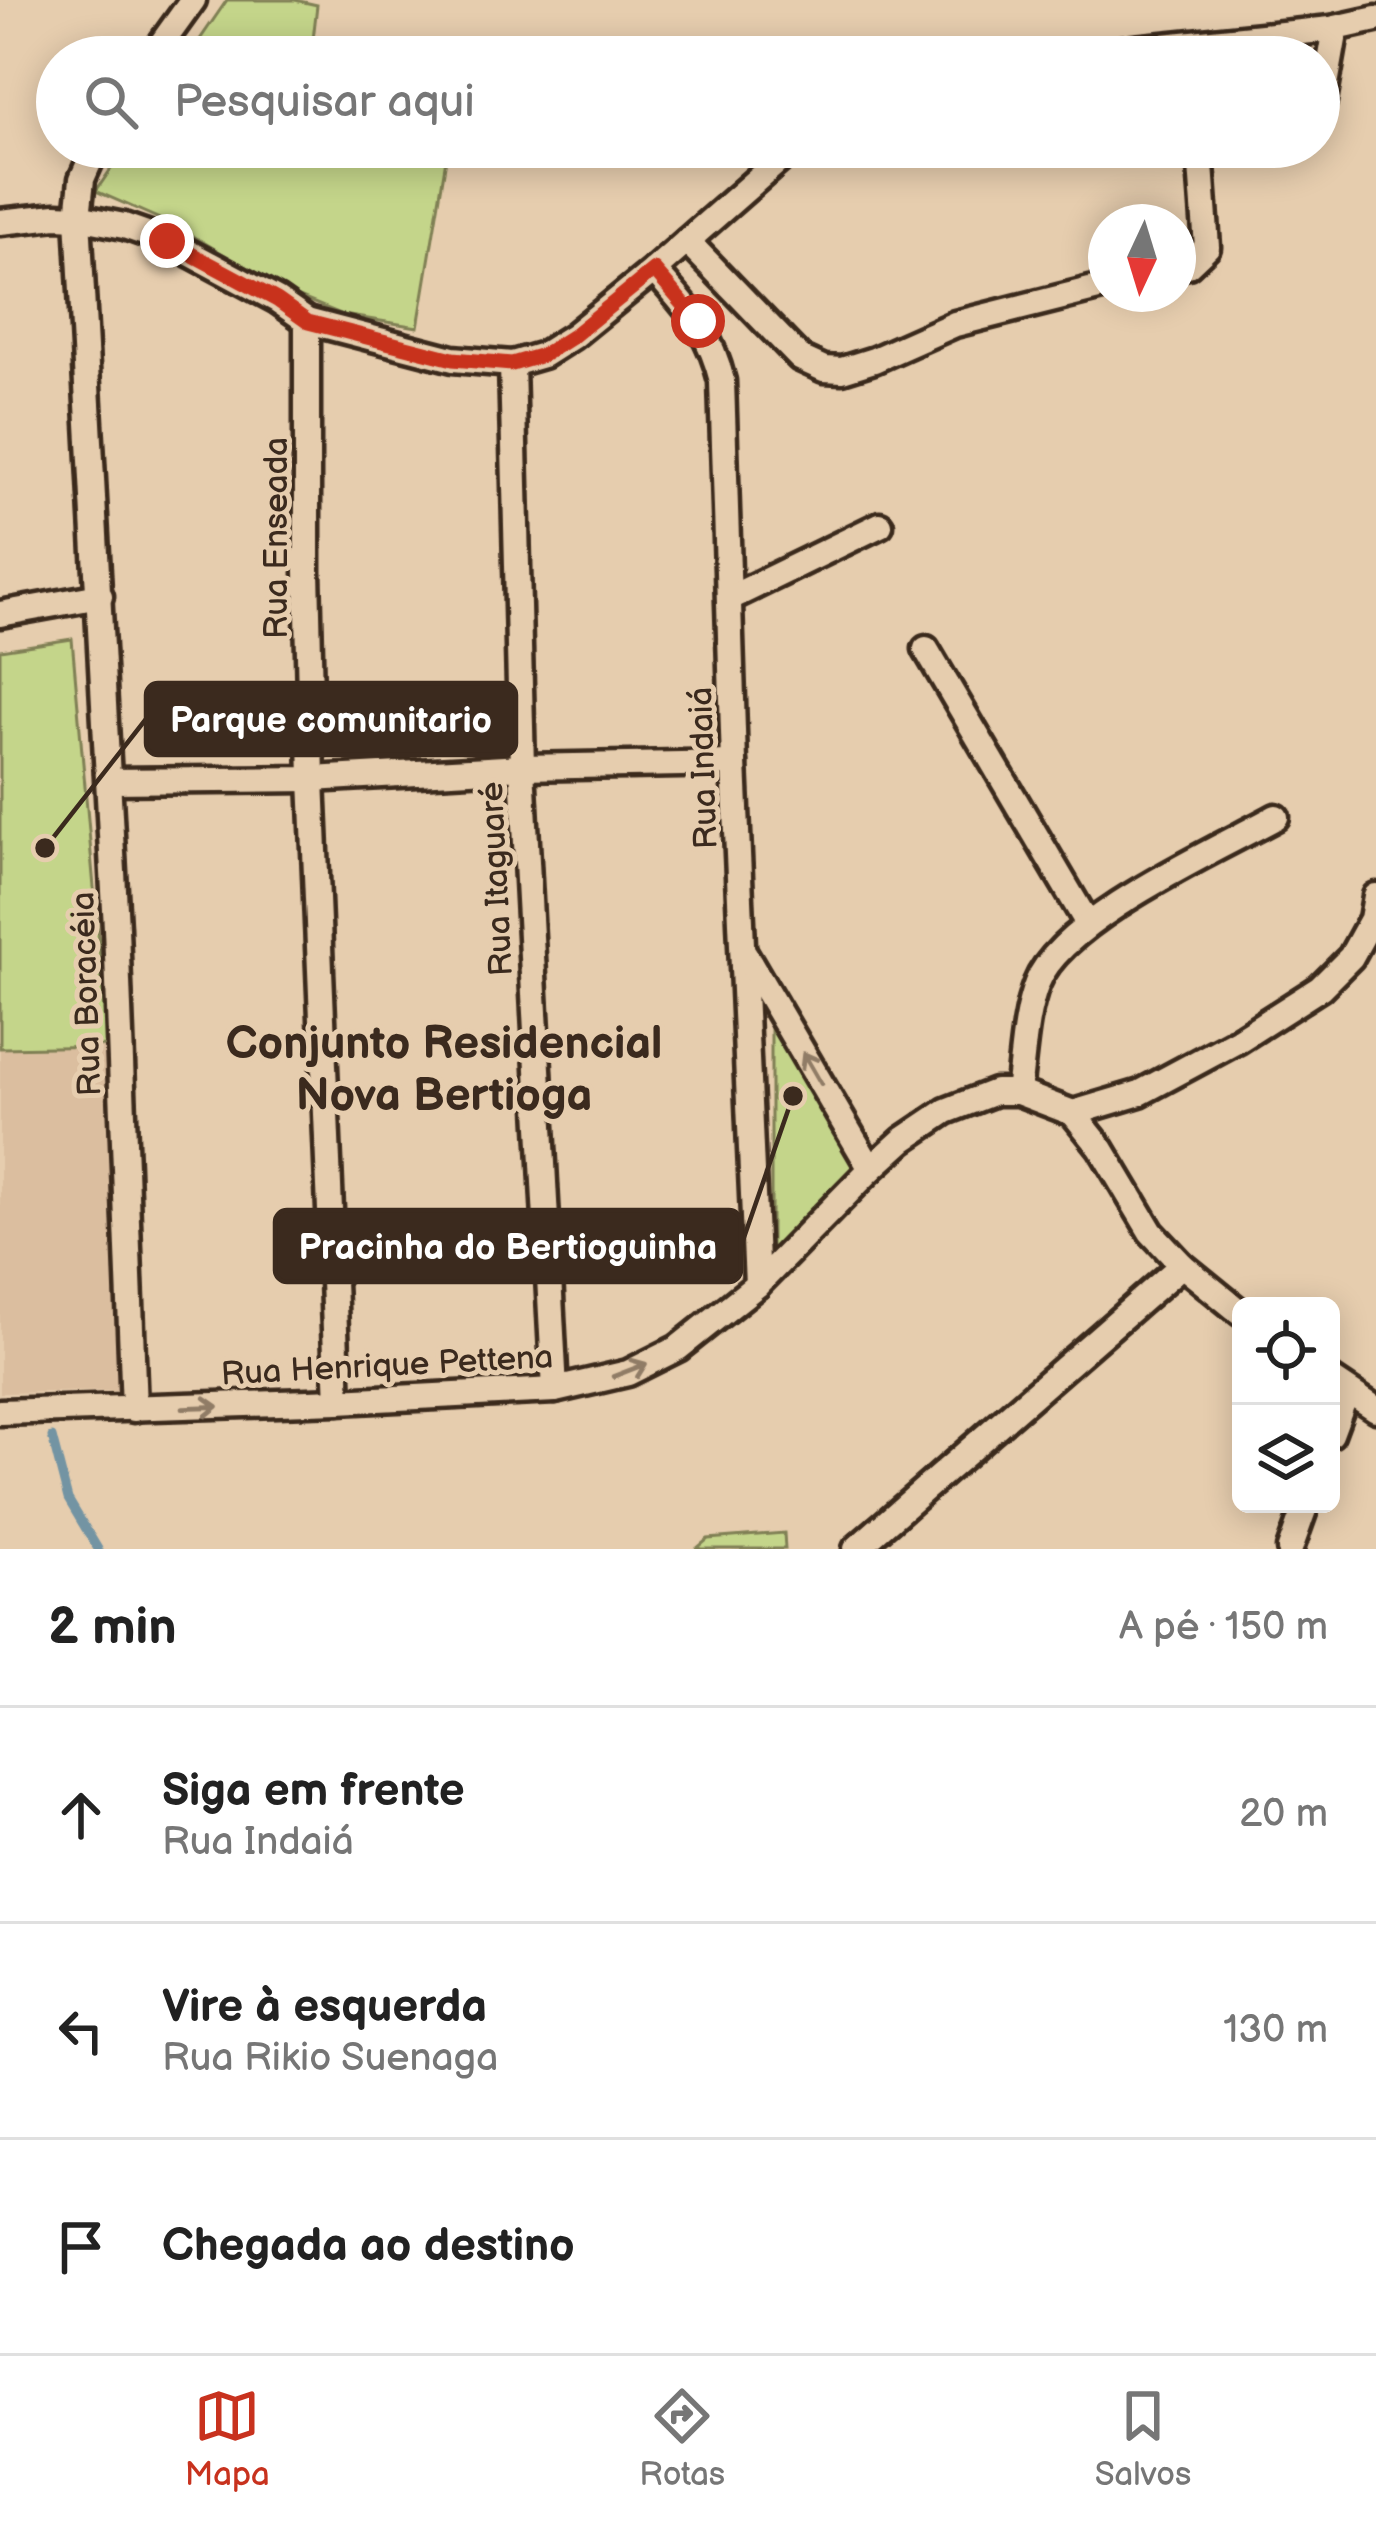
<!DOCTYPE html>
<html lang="pt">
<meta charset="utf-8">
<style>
:root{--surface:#fff;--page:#f6f6f6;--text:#222;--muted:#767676;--line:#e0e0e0;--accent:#c8321e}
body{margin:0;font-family:"Balsamiq Sans",sans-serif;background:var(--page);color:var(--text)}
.controls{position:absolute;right:36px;bottom:36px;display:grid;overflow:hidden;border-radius:18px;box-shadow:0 6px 30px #0003}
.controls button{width:108px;height:108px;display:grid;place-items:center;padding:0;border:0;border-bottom:3px solid var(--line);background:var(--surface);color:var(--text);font:60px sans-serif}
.compass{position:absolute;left:1088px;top:204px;width:108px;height:108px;border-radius:50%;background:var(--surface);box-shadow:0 6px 30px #0003;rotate:184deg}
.stop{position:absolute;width:36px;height:36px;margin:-27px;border:9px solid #c8321e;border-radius:50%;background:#fff}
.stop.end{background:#c8321e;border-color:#fff;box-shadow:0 3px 12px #0008}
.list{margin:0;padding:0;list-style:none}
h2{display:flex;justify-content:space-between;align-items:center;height:156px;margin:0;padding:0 48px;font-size:51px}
h2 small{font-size:39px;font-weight:400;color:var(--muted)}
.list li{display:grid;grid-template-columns:78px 1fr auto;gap:36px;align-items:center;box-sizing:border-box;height:216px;padding:0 48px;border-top:3px solid var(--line)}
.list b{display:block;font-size:45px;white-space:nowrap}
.list p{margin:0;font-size:39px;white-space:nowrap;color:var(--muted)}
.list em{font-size:39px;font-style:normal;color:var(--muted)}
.icon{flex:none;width:66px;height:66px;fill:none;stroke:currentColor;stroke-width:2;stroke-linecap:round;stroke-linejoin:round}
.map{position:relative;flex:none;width:1376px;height:1549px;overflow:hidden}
.search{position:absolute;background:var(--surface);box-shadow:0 6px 30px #0003;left:36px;right:36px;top:36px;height:132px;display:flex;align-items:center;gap:30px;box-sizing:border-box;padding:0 42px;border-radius:66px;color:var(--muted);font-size:45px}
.sheet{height:804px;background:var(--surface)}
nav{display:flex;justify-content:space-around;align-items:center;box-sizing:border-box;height:168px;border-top:3px solid var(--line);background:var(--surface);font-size:33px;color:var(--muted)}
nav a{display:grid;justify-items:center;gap:6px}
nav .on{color:var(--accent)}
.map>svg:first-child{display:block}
.built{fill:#dbbe9f}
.green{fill:#c4d58a;stroke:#808054;stroke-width:3}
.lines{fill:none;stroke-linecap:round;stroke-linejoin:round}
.stream{stroke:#7394a3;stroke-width:9}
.minor-casing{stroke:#3b2a1e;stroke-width:33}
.minor{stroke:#e6cdae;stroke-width:24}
.oneway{stroke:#907c66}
.route{stroke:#c8321e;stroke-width:15}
.labels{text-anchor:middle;stroke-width:10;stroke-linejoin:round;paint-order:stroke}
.street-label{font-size:33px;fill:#3b2a1e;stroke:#e6cdae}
.district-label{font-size:45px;font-weight:bold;fill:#3b2a1e;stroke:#e6cdae}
.leader{fill:none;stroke:#3b2a1e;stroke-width:4.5}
.callout-dot{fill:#3b2a1e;stroke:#e6cdae;stroke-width:4.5}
.callout{fill:#3b2a1e;stroke:#3b2a1e;stroke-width:4.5}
.callout-label{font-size:36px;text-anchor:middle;font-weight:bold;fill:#fff}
</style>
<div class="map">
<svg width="1376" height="1549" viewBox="0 0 1376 1549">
<rect width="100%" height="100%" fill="#e6cdae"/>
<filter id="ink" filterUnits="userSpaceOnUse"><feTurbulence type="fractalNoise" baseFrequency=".00833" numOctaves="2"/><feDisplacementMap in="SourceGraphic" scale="24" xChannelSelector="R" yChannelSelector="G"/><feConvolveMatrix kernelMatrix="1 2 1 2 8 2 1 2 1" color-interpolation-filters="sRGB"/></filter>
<g filter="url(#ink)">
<!-- built -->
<polygon class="built" points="108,1046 121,1391 0,1393 0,1048"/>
<!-- green -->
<g class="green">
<polygon points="227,0 295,0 317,5 311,57 188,57"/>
<polygon points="126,147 301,147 301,150 325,159 338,154 343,147 448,147 418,327 343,315 287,292 178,227 96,191"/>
<polygon points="72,639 108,1046 0,1048 0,650"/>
<polygon points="771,1019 858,1174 771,1255"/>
<polygon points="784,1533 785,1549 696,1549 708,1539"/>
</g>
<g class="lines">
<!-- stream -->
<polyline class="stream" points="52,1437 68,1499 98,1549"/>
<defs>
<g id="minor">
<polyline points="152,57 193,0"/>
<polyline points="1055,57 1331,29 1376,19"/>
<polyline points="1319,106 1323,102 1336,28"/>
<polyline points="96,147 82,179 78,217 116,928 134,1409"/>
<polyline points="0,222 56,216 78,217 124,226 167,241 277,300 307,321 453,359 512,364 543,355 573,336 654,270 794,147"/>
<polyline points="687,241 800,358 824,369 842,370 874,360 955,324 1106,286"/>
<polyline points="1178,267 1188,265 1207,247 1201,165 1211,149 1216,147"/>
<path d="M 654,270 C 688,310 709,328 722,381 L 734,763 L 757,1285"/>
<polyline points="307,321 307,571 312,779 338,1401"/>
<polyline points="512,364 522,767 555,1390"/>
<polyline points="730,598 880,525"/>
<polyline points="0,614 100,596"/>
<polyline points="926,649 1088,924"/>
<polyline points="109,781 312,779 522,767 734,763"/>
<polyline points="745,954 871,1169"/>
<path d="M 1018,1092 C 1023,1056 1024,1016 1037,983 C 1061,920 1216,850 1276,817"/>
<polyline points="1073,1113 1101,1148 1151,1232 1182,1265 1241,1313"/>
<polyline points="1331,1379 1376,1409"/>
<polyline points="0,1412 338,1401 555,1390 628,1373 678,1348 757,1285 871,1169 903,1140 946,1111 995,1092 1018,1092 1073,1113 1140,1093 1237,1041 1320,988 1351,957 1372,919 1376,896"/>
<polyline points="1331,1434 1347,1391"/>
<polyline points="856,1549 1182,1265"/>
<polyline points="1290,1549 1306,1504"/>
</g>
</defs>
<!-- minor casing -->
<use href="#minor" class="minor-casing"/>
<!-- minor -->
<use href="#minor" class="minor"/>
</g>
<!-- one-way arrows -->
<defs><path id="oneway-shaft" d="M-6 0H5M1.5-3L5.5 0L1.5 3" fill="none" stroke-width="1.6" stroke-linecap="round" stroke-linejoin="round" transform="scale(3)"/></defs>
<g class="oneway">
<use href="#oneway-shaft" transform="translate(812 1068) rotate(-120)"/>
<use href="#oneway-shaft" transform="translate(630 1370) rotate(-21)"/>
<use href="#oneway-shaft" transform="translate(201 1407) rotate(-2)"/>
</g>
</g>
<g class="lines" filter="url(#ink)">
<!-- route -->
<polyline class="route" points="167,241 277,300 308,322 453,359 512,364 543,355 573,336 654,270 698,321"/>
</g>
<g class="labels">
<!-- street labels -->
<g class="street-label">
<text transform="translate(275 538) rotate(-90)" y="12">Rua Enseada</text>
<text transform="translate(702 768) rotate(-92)" y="12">Rua Indaiá</text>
<text transform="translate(495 879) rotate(-93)" y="12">Rua Itaguaré</text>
<text transform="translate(85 994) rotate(-92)" y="12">Rua Boracéia</text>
<text transform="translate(387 1364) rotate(-3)" y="12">Rua Henrique Pettena</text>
</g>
<!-- district labels -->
<g class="district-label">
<text x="444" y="1058">Conjunto Residencial<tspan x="444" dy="52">Nova Bertioga</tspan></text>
</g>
</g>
<!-- callouts -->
<path class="leader" d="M45 848L146 719M793 1096L741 1246"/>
<g class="callout-dot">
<circle cx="45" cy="848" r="12"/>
<circle cx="793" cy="1096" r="12"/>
</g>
<g class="callout">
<rect x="146" y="683" width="370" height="72" rx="12"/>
<rect x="275" y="1210" width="466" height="72" rx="12"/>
</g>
<g class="callout-label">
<text x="331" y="732">Parque comunitario</text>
<text x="508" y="1259">Pracinha do Bertioguinha</text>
</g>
</svg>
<div class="controls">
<button><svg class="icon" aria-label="locate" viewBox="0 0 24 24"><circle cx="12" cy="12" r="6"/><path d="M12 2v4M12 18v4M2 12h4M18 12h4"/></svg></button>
<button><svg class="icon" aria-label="layers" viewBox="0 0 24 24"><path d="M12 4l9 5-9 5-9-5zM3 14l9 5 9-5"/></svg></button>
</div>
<svg class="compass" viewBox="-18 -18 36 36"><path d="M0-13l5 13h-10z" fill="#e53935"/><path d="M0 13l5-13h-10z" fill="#767676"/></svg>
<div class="stop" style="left:698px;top:321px"></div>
<div class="stop end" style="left:167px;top:241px"></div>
<div class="search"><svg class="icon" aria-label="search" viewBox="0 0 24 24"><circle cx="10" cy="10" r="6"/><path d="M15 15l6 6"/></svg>Pesquisar aqui</div>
</div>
<section class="sheet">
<h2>2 min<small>A pé · 150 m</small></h2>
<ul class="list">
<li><svg class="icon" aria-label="ahead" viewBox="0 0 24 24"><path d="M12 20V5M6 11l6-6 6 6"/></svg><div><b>Siga em frente</b><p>Rua Indaiá</p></div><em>20 m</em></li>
<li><svg class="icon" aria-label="left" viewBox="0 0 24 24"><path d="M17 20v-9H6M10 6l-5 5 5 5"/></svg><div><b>Vire à esquerda</b><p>Rua Rikio Suenaga</p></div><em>130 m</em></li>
<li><svg class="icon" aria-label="arrive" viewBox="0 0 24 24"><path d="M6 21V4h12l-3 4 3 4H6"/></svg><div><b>Chegada ao destino</b></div></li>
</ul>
</section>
<nav>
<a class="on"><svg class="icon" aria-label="map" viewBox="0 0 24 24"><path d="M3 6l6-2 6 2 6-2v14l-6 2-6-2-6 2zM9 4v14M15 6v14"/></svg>Mapa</a>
<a><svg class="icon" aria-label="directions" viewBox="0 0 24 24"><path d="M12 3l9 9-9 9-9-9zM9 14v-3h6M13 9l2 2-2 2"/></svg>Rotas</a>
<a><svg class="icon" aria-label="saved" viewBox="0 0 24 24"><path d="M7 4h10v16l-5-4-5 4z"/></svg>Salvos</a>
</nav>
